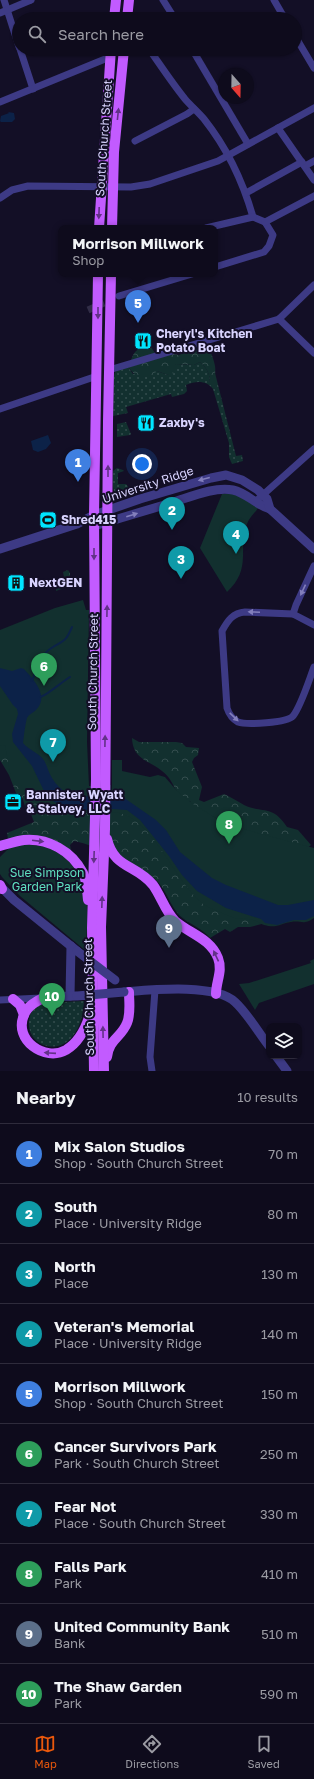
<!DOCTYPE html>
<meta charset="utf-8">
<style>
:root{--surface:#0e0b1c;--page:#171425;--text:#f1f3f6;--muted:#9b9ba3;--line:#2e2b3b;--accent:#ea580c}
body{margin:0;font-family:"Golos Text",sans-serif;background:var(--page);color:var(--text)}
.controls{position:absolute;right:12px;bottom:12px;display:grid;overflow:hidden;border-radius:8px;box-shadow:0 1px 3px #0004}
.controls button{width:36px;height:36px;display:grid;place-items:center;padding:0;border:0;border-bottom:1px solid var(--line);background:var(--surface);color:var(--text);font:20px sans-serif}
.compass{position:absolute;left:218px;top:68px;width:36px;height:36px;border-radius:50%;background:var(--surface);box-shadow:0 1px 3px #0004;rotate:160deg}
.you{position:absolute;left:142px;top:464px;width:14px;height:14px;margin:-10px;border:3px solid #fff;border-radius:50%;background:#1a73e8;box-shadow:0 0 0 6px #1a73e833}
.badge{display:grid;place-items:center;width:26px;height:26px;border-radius:50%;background:var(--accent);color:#fff;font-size:13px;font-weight:700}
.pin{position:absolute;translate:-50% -33px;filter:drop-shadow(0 1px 2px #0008)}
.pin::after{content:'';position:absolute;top:21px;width:14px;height:12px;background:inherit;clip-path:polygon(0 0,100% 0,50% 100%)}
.popup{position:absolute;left:58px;top:225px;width:160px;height:52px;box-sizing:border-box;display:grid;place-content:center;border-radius:8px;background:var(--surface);filter:drop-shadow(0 1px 3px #0005);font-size:13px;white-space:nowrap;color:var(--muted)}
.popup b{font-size:15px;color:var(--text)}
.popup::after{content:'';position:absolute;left:50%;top:100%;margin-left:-8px;border:8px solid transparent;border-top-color:var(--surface)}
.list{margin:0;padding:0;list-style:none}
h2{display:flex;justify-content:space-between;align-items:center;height:52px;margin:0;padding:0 16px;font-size:17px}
h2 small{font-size:13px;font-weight:400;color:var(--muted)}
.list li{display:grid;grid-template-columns:26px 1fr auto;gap:12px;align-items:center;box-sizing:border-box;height:60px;padding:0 16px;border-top:1px solid var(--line)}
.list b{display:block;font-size:15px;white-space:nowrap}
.list p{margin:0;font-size:13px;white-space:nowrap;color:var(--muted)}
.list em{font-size:13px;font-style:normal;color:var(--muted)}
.icon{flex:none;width:22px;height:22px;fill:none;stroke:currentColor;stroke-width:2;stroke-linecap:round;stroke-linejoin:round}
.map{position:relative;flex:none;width:314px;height:1071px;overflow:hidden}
.search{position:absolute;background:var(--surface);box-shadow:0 1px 3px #0004;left:12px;right:12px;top:12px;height:44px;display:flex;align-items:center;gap:10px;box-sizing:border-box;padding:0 14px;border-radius:22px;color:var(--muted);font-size:15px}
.sheet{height:652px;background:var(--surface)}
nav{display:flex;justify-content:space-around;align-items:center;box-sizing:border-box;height:56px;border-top:1px solid var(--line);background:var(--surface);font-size:11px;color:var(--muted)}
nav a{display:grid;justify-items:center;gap:2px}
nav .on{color:var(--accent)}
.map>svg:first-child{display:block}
.grass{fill:url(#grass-dots)}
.forest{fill:url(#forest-crowns)}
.park{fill:#12302f}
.water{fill:#0c2248}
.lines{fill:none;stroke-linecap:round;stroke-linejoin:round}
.stream{stroke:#0c2248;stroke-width:2}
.minor-tunnel{stroke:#312d47;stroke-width:7;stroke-dasharray:7 3.5;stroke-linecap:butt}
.minor{stroke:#3d3a85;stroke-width:7}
.tertiary{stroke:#3d3a85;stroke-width:9}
.primary{stroke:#c25bff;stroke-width:10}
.tertiary-bridge{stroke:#3d3a85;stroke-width:9}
.oneway{fill:#623188}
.oneway2{fill:#837fbc}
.labels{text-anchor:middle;stroke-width:4;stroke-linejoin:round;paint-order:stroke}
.street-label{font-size:12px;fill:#d9d4ff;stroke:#130f26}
.poi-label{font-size:12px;font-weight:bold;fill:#d9d4ff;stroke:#130f26;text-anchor:start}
.park-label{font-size:12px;fill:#5fe0c0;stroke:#130f26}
</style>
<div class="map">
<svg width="314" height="1071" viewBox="0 0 314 1071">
<defs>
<pattern id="grass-dots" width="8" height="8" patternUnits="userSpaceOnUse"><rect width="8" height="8" fill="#12302f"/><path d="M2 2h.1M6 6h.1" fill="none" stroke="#344d4e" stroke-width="1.8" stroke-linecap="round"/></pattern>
<pattern id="forest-crowns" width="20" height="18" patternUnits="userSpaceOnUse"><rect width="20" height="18" fill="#12302f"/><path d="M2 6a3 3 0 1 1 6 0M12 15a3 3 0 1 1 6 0" fill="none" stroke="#344d4e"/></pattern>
</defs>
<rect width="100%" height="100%" fill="#130f26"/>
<!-- grass -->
<g class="grass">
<path d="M 200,362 C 207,368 210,374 210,383 L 215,373 L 236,456 L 242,455 L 243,461 L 232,464 L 229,457 L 229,443 L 213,389 C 206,380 196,381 186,385 L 187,391 L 184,394 L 172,397 L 171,394 L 126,407 L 128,413 L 113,416 L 114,375 L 115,372 L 128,367 L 133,374 L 157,371 L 168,375 L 176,364 L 194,365 Z"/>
<polygon points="126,422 131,434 130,435 117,437 117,424"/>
<path d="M 117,468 L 123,470 L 124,471 L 118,473 L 118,484 L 126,484 L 133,493 L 130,495 L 123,498 C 110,495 113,481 113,471 Z"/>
<polygon points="68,570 70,573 70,586 56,591 56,589 60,587 58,582 53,582 64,577 63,572"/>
<path d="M 84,1001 C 80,1071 14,1049 32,1011 L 43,1003 Z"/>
</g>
<!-- forest -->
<g class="forest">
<path d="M 207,344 C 210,349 214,360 215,366 C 216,372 214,377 216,383 L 214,385 L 210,383 C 210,374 207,368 200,362 L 194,365 L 176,364 L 173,373 L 168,375 L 157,371 L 151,377 L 137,377 L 128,367 C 135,352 133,348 151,347 L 158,358 L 173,354 L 179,355 Z"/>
<path d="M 0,686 L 89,808 L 127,810 L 265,923 L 250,927 L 238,927 L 230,932 L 225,929 L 210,938 C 202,928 189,924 180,916 C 171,907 167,892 158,882 C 143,866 96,845 74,841 L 70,845 L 71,850 L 8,839 L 7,833 L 34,822 L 31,814 L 28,815 L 22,797 L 18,798 L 9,775 L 0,760 Z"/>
<path d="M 132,738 L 139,742 L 176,742 L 182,743 L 186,747 L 199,748 L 198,755 L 194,758 L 192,762 L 202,787 L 199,800 L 204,802 L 224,794 C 231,797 237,801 244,805 C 263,814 272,804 287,827 L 298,830 L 311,845 L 305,850 L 302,863 L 187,803 L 191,802 C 172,795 176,781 162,771 C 149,760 133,760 132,738 Z"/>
</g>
<!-- park -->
<g class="park">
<path d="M 236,493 L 258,508 C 255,513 249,518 247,524 C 237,548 253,568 227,592 L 200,548 L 222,494 Z"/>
<polygon points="83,600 86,610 89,610 87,742 89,786 111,785 112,812 77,807 77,817 67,816 34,799 10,773 5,745 0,746 0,630 55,608"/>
<path d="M 112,760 L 122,760 L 122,771 L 150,777 L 158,775 L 165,777 L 177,791 L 193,804 L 221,821 L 247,830 L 314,848 L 314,918 C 302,926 302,920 291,922 C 281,923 277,929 264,925 C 260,924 257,921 253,920 C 247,918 242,919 235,918 C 233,918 213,909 210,908 C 175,890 155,813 112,812 Z"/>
<path d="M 21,845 C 57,843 80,863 86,898 C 89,915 86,934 86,951 L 20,896 L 2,877 L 0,874 L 0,857 L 9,848 Z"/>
<polygon points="314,959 314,984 259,1003 255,1010 239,984 249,983 311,963 310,961"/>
</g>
<!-- water -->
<g class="water">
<polygon points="8,112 14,113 15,119 12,122 1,122 0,121 1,116 9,113"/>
<polygon points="48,435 51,443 46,449 38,452 33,450 31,441"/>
<path d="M 0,668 L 12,671 L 21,668 L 24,669 C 33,679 50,696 36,710 C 33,713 29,714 27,718 C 25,725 24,736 23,743 C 29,750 37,752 43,759 C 47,764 48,772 52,778 C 67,804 93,796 117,793 L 156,820 L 166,830 L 180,852 L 212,878 L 226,885 L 278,905 L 288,905 L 314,900 L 314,916 L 306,920 L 294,920 L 277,925 L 265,923 L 261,919 L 226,908 L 197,891 L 182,875 L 169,856 L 140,820 L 127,810 L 99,808 L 80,811 L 69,810 L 51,800 L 44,791 L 32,766 L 13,742 L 12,734 L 18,714 L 17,709 L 13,705 L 0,686 Z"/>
</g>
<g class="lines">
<!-- stream -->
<g class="stream">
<path d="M 31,681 L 33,679 C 36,667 41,654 53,647 C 65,640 66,641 72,627"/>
<path d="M 40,697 C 46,696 63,681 70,677"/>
</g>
<!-- minor-tunnel -->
<polyline class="minor-tunnel" points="88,310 113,299"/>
<!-- minor -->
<g class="minor">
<polyline points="4,0 19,47"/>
<polyline points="163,0 175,19"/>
<polyline points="274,0 285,19"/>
<polyline points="0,13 31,0"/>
<polyline points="295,36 314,68"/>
<polyline points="20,49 33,89"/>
<path d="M 149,49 C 161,66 172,83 185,99 C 191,106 198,112 204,119 C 227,148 243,182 253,217 L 265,222 L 273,235 L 269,246 L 264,252 L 215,267"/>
<polyline points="192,49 248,144"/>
<polyline points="0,102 110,57"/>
<polyline points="278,128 314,180"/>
<polyline points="135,141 187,114 194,109"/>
<polyline points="305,166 314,161"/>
<polyline points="246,193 302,162"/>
<polyline points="0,198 12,190 28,186 131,187 150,184 218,161 314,108"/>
<polyline points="265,222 314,196"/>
<polyline points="206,228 253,217"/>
<polyline points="119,296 192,274"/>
<polyline points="279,319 314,353"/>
<polyline points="109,370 279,319 314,285"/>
<polyline points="0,409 97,376"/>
<polyline points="255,502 314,449"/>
<polyline points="293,614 296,605 314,566"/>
<path d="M 314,625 L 293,614 L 245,612 C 233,613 228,620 222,631 L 227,708 C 229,714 232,719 238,722 C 246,725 287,723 293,716 C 301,706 309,680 314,667"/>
<polyline points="0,1000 41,998"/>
<polyline points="152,1071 150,1057 155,990"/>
</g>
<!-- tertiary -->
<g class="tertiary">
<path d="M 94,526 C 120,518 145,511 171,503 C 188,498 214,486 233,490 C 247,493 256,505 270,509"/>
<polyline points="0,549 77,524 94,515 140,499 211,478 226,475 242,480 258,490 267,499 270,509 314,549"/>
<polyline points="0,886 14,900 77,951"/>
<path d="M 124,992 C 150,990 215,983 235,1002 C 248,1014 258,1032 269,1046"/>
<polyline points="70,996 71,946"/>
<polyline points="45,997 75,996"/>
<polyline points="276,1056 287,1071"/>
</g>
<!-- primary -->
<g class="primary">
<polyline points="114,19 116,0"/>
<polyline points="127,19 129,0"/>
<polyline points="99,228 111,49"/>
<polyline points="112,228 114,152 124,49"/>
<path d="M 107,839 C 114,869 136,864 153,885 C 161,896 165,911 175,921 C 190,934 210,938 218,958 C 223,971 216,981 216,994"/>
<path d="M 0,846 C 8,844 16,841 24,840 C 48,838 72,851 83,873 C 87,881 87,891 88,900"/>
<polyline points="0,885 2,889"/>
<path d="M 45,997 C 37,1001 27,1006 24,1015 C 13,1040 45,1062 66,1050 C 79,1042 86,1028 90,1014"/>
<polyline points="13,999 20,1005 24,1015"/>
<path d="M 107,1057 C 109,1039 121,1038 127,1023 C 131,1014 129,1001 129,992"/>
<polyline points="94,1071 92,928 96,779 94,515 98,274"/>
<polyline points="104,1071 101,927 105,829 108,421 111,274"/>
</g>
<!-- tertiary-bridge -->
<g class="tertiary-bridge">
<polyline points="77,951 115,980"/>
<polyline points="77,996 124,992"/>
</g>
</g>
<!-- one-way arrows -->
<defs><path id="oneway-solid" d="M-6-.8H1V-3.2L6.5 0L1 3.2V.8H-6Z"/></defs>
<g class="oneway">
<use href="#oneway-solid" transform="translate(118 114) rotate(-84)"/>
<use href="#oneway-solid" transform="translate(99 213) rotate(92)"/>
<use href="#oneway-solid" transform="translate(98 313) rotate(90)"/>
<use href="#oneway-solid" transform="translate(108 471) rotate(-90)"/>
<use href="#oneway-solid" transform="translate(94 554) rotate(90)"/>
<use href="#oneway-solid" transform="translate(107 611) rotate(-89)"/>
<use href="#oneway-solid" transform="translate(105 741) rotate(-89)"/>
<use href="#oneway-solid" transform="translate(38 841) rotate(7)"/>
<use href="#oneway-solid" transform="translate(94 857) rotate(92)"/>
<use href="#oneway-solid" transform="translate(102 902) rotate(-88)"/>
<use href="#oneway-solid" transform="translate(216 956) rotate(-115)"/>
<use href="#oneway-solid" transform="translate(103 1032) rotate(-91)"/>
<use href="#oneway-solid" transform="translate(50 1053) rotate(-176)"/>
</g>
<g class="oneway2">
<use href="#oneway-solid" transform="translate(204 479) rotate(165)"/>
<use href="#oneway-solid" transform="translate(132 515) rotate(-17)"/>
<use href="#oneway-solid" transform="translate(303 590) rotate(115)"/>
<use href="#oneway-solid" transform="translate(254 612) rotate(-178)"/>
<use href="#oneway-solid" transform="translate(234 717) rotate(44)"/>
</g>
<!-- icons -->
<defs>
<symbol id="restaurant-square" viewBox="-11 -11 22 22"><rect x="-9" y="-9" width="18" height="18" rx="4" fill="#00e5ff" stroke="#130f26"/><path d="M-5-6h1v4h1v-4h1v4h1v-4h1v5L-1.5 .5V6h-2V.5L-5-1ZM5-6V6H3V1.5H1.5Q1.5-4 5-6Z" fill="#111"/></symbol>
<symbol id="stadium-square" viewBox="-11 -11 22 22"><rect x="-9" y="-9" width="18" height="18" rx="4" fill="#00e5ff" stroke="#130f26"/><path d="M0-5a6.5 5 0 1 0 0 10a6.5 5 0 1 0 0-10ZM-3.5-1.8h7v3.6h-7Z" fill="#111"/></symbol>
<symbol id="building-square" viewBox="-11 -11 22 22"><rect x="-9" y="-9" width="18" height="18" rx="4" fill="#00e5ff" stroke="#130f26"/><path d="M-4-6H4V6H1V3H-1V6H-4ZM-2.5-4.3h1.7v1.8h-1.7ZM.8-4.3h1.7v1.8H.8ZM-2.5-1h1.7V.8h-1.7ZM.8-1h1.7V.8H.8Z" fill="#111"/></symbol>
<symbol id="office-square" viewBox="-11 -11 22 22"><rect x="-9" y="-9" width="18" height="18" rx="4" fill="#00e5ff" stroke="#130f26"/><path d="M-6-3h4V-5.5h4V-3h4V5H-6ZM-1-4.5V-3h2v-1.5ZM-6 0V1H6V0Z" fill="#111"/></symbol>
</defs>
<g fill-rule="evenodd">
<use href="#restaurant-square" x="133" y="331" width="20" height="20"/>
<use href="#restaurant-square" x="136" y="413" width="20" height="20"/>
<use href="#stadium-square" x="38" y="510" width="20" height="20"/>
<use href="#building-square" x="6" y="573" width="20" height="20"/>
<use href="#office-square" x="3" y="792" width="20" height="20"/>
</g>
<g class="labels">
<!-- street labels -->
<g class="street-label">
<text transform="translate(104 138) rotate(-86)" y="4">South Church Street</text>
<text transform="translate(148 485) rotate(-18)" y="4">University Ridge</text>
<text transform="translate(93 672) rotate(-89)" y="4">South Church Street</text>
<text transform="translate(89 997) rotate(-91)" y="4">South Church Street</text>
</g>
<!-- poi labels -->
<g class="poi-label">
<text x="156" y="338">Cheryl's Kitchen<tspan x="156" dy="14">Potato Boat</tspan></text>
<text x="159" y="427">Zaxby's</text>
<text x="61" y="524">Shred415</text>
<text x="29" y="587">NextGEN</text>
<text x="26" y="799">Bannister, Wyatt<tspan x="26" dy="14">&amp; Stalvey, LLC</tspan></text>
</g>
<!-- park labels -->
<g class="park-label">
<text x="47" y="877">Sue Simpson<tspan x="47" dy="14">Garden Park</tspan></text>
</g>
</g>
</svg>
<div class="controls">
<button><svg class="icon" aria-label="layers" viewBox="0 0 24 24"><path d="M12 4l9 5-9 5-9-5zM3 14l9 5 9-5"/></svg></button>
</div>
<svg class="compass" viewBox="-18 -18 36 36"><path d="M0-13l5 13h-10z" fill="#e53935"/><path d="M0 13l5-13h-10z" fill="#9b9ba3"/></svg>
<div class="you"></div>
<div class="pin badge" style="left:78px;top:482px;background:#3f7fe0">1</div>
<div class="pin badge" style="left:172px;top:530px;background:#0f9aa8">2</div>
<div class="pin badge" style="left:181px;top:579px;background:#0f9aa8">3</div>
<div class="pin badge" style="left:236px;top:554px;background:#0f9aa8">4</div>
<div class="pin badge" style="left:138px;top:323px;background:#3f7fe0">5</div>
<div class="popup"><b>Morrison Millwork</b>Shop</div>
<div class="pin badge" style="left:44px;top:686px;background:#2e9e5b">6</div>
<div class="pin badge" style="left:53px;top:762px;background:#0f9aa8">7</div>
<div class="pin badge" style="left:229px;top:844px;background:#2e9e5b">8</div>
<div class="pin badge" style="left:169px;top:948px;background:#5c6f8a">9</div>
<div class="pin badge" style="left:52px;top:1016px;background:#2e9e5b">10</div>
<div class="search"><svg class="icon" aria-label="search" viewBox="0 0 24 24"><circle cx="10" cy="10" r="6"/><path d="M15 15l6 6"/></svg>Search here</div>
</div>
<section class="sheet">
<h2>Nearby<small>10 results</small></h2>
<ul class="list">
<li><span class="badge" style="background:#3f7fe0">1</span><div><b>Mix Salon Studios</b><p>Shop · South Church Street</p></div><em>70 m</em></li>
<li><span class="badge" style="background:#0f9aa8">2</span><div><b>South</b><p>Place · University Ridge</p></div><em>80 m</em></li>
<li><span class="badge" style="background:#0f9aa8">3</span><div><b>North</b><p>Place</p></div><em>130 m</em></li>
<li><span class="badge" style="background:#0f9aa8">4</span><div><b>Veteran's Memorial</b><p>Place · University Ridge</p></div><em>140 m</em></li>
<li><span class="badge" style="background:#3f7fe0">5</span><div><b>Morrison Millwork</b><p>Shop · South Church Street</p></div><em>150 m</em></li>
<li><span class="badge" style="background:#2e9e5b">6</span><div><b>Cancer Survivors Park</b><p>Park · South Church Street</p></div><em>250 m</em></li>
<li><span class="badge" style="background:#0f9aa8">7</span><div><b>Fear Not</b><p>Place · South Church Street</p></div><em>330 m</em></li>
<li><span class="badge" style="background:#2e9e5b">8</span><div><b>Falls Park</b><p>Park</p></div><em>410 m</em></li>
<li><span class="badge" style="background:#5c6f8a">9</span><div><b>United Community Bank</b><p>Bank</p></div><em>510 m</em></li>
<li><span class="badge" style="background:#2e9e5b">10</span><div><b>The Shaw Garden</b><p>Park</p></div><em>590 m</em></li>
</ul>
</section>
<nav>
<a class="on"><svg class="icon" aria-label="map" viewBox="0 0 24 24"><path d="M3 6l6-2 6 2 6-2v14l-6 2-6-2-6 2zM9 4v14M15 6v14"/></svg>Map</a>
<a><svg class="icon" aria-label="directions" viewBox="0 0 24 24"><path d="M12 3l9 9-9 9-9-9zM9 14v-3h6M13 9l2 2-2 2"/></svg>Directions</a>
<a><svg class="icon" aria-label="saved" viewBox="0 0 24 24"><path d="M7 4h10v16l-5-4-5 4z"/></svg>Saved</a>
</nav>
